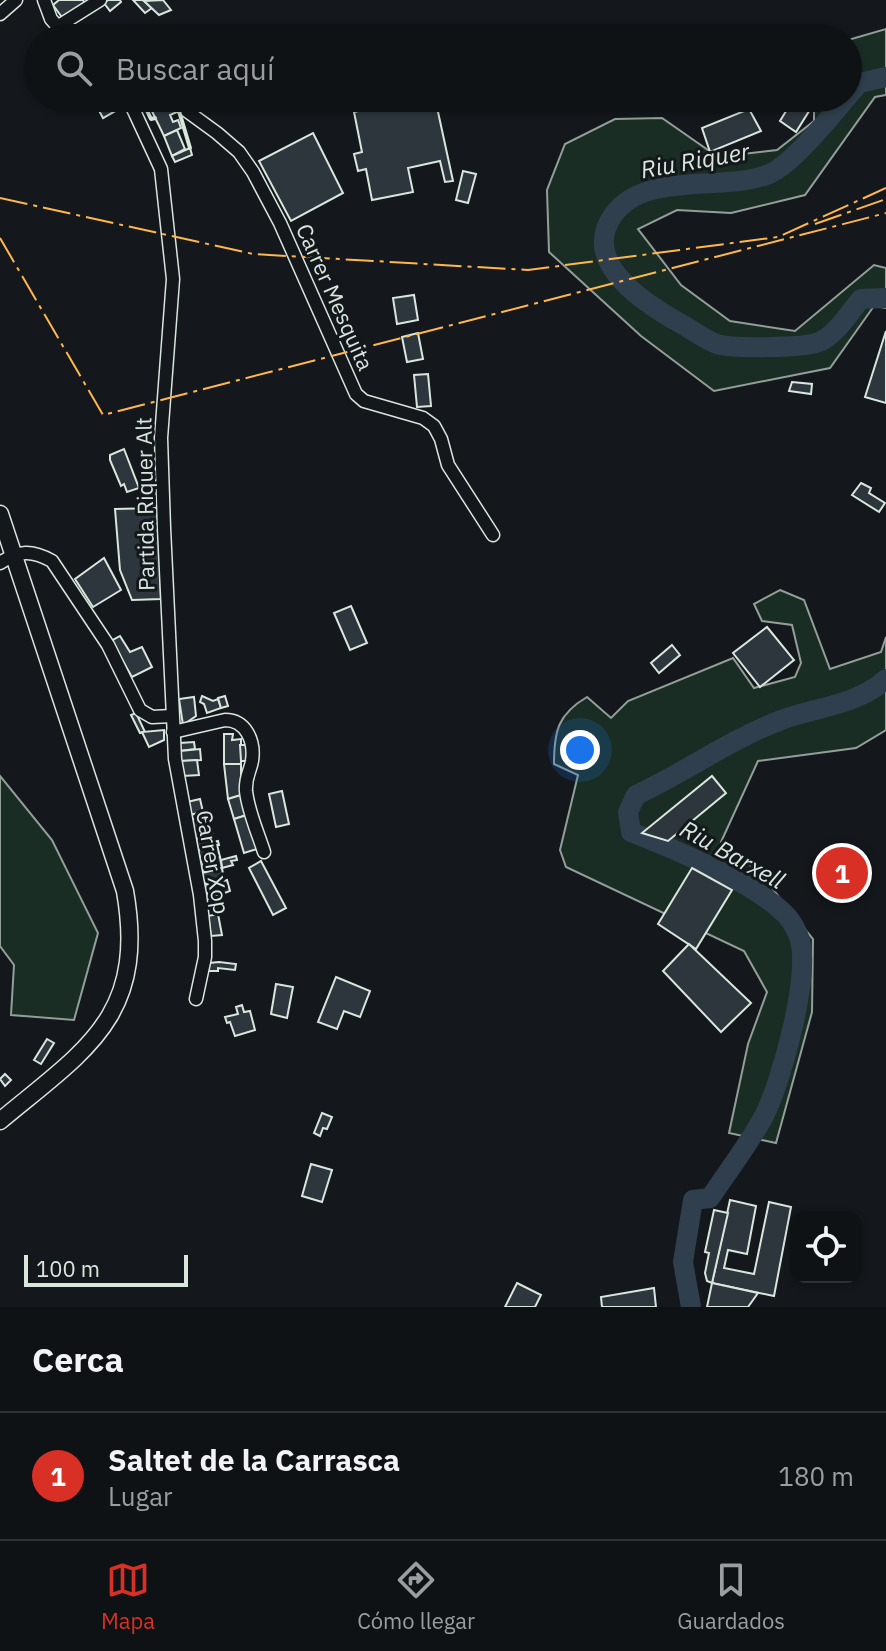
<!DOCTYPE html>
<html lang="es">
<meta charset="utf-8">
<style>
:root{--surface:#0f1215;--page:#181b1e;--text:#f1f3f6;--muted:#9b9ea0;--line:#2f3234;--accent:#d93025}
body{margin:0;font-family:"IBM Plex Sans",sans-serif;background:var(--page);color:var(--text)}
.controls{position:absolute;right:24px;bottom:24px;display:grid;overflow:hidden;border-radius:16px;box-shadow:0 2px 6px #0004}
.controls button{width:72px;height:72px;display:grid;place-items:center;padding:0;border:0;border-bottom:2px solid var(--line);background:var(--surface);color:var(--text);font:40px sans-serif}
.scale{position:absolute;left:24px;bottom:20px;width:164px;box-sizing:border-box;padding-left:8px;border:4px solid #d8e6dc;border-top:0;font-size:22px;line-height:28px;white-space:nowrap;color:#d8e6dc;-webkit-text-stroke:6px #14181c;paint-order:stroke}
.you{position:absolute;left:580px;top:750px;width:28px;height:28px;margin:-20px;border:6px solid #fff;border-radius:50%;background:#1a73e8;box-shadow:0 0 0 12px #1a73e833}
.badge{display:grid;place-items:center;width:52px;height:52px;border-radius:50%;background:var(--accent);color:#fff;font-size:26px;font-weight:700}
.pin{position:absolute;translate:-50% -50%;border:4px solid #fff;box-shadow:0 2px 8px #0006}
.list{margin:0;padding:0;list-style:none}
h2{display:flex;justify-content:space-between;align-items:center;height:104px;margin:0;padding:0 32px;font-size:34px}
h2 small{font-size:26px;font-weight:400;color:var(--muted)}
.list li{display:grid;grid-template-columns:52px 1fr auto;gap:24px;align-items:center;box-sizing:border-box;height:128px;padding:0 32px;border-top:2px solid var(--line)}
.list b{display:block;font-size:30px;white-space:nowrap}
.list p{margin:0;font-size:26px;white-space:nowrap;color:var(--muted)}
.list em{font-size:26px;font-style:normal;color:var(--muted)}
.icon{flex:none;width:44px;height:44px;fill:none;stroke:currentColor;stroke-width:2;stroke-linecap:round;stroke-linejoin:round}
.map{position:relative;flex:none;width:886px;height:1307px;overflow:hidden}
.search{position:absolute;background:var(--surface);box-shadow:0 2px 6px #0004;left:24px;right:24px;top:24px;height:88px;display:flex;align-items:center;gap:20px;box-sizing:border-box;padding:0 28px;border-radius:44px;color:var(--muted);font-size:30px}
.sheet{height:232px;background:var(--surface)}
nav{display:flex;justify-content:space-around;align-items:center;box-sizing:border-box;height:112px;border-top:2px solid var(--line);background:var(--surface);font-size:22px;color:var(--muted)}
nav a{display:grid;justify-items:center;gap:4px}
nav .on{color:var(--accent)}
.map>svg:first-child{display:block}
.green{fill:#1a2d24;stroke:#939e99;stroke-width:2}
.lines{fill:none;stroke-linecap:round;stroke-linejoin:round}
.river{stroke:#2f3f4d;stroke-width:20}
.building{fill:#2c363c;stroke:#d8e6dc;stroke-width:2}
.minor-casing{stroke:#d8e6dc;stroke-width:15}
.major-casing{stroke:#d8e6dc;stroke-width:19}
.minor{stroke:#14181c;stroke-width:12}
.major{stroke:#14181c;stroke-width:16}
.wall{stroke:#d8e6dc;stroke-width:4}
.power{stroke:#ffb74d;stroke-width:2;stroke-dasharray:28 6 4 6;stroke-linecap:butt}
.labels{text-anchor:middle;stroke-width:6;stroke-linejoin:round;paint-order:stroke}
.street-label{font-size:22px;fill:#d8e6dc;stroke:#14181c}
.water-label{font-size:24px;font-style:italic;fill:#d8e6dc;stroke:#14181c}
</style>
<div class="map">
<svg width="886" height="1307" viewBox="0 0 886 1307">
<rect width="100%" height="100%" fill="#14181c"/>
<!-- green -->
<g class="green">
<polygon points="886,29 886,95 875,97 805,195 731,213 677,210 638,229 681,285 730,321 795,331 874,265 886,268 886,308 874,306 830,368 714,391 641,336 549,252 547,190 565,144 615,119 662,118 718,157 777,150 814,121 814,98 848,98 848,40"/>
<path d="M 780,590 L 804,600 L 830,669 L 881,652 L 886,637 L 886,730 L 856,748 L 758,761 L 721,842 L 759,872 L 813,939 L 812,1012 L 776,1143 L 729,1133 L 748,1044 L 767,992 L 744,951 L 566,867 L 560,850 L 578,775 L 554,764 C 554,731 558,714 587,697 L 611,718 L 628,701 L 733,658 L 754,688 L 795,677 L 801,663 L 792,625 L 762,621 L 754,604 Z"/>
<polygon points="0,776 52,840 98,933 74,1020 11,1015 14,965 0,946"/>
</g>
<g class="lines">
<!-- river -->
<g class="river">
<polyline points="848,96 859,83 886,77"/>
<path d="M 846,98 C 831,117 790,166 769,174 C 726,192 645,171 614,214 C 577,263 650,307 685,326 C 695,332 706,340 717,344 C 731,349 805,348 819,342 C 836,335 849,313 861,299 L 886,298"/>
<path d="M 691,1307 L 683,1262 L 693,1200 L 710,1198 C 728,1171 749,1144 764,1116 C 781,1083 812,972 799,937 C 797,931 791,921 787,916 C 756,883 674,849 631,832 L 628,812 L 636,795 C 686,772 732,738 784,719 C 818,707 857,705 886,679"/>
</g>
</g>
<!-- building -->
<g class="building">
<polygon points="59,0 83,0 86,5 64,20 53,5"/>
<polygon points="108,0 120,0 121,2 110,11 104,3"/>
<polygon points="133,0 143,0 152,8 145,13"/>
<polygon points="163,0 171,10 159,15 144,1"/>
<polygon points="104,98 120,98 124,106 103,118 95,103"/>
<polygon points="162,98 179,111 170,115 173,122 178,120 181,128 164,136 148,103"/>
<polygon points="418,98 435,98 453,181 445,182 440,161 408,168 413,192 372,200 366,169 358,171 354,154 362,152 354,112"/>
<polygon points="794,98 811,108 796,132 780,121"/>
<polygon points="749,109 761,131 710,152 702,128"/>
<polygon points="177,130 185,149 172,156 164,136"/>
<polygon points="313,133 343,193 291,221 259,161"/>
<polygon points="190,148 192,155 175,162 172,156"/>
<polygon points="463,171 476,174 468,203 456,200"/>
<polygon points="414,295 418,320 397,324 393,298"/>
<polygon points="886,331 886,403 865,397"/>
<polygon points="418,333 423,359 407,362 402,337"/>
<polygon points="428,374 431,406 417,407 414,375"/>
<polygon points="792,382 812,384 811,394 789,391"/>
<polygon points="124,449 139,488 127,492 124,484 121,486 110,460 110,455"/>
<polygon points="861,483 871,488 869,493 885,503 879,512 852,495"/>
<polygon points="158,508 161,599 132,600 120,570 115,509"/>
<polygon points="104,558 121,590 93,607 75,579"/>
<polygon points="351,606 367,643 350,650 334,613"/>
<polygon points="767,627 794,660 760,687 733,653"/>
<polygon points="120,636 130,652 142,647 152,667 132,677 111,641"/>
<polygon points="672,645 680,655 659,673 651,663"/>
<polygon points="202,696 213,701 218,699 221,708 207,713 204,704 200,702"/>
<polygon points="225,696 228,706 221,708 218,698"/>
<polygon points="194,697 196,716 183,725 179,699"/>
<polygon points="136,713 145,732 140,733 131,715"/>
<polygon points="164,730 164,740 149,747 142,732"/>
<polygon points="224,734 233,734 232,740 241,739 241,764 224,764"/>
<polygon points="194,742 195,749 180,751 180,743"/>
<polygon points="240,745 247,745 247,761 241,761"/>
<polygon points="200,749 201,760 181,761 180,751"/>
<polygon points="197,760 199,775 183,776 181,761"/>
<polygon points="224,764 241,764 241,795 228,799"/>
<polygon points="712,776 726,793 668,841 642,833"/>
<polygon points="282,791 289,824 276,827 269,794"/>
<polygon points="241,795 247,815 234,819 228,799"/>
<polygon points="200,799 203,812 190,815 187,802"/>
<polygon points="203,812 209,813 209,817 191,820 190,815"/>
<polygon points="247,815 257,849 244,853 234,819"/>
<polygon points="205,817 210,835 196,839 191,820"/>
<polygon points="212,835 209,843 218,841 219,845 198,850 196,839"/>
<polygon points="217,845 220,857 201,861 198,850"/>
<polygon points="838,849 854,850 850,900 834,899 835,891 830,891 832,856 838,855"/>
<polygon points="236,856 237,860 231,861 233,865 222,868 221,860"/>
<polygon points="220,857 222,868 204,873 201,861"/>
<polygon points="261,861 286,908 273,915 249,868"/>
<polygon points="222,868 224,880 205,884 202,873"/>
<polygon points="692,868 732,890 696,949 658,924"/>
<polygon points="227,880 230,891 209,899 205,885"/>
<polygon points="218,914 222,935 211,936 208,916"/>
<polygon points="689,944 751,1003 721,1032 663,971"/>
<polygon points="219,962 236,964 235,970 218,968 218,971 207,971 209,963"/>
<polygon points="336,977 370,991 360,1017 344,1011 337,1029 318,1022"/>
<polygon points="276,984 293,987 287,1018 271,1014"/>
<polygon points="242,1005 244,1012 250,1011 255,1030 235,1036 230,1022 227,1023 225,1017 238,1014 236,1007"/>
<polygon points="47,1039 54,1043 41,1064 34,1060"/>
<polygon points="5,1074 11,1080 5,1086 0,1079"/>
<polygon points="322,1113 332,1117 327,1129 323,1128 320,1136 314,1133"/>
<polygon points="311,1164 332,1170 322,1202 302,1196"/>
<polygon points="730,1200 756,1206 747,1254 728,1250 724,1268 754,1274 769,1202 791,1207 774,1296 712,1283"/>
<polygon points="714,1210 728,1213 712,1283 707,1281 705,1273 709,1253 705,1252"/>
<polygon points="517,1283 541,1295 535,1307 505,1307"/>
<polygon points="712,1283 758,1293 748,1307 707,1307"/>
<polygon points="654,1288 656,1307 602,1307 601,1297"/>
</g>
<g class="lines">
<defs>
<g id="minor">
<polyline points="44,0 51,19 68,38"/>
<polyline points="0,14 16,0"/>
<polyline points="57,27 100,0"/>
<polyline points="128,98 161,169 173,279 161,438 164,528 175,759 200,895 205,941 205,957 196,999"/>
<polyline points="169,98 217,133 239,152 253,172 280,223 356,394 364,401 423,418 434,426 441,439 448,465 493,535"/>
<path d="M 0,563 C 19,550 32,550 52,561 L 108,645 L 140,710 L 152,717 L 172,716"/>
<path d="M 173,732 L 225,720 C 246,720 255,741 252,761 C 250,772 245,777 246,791 C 248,811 258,833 264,852"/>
</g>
<path id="major" d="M 0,514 L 125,891 C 147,1017 85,1050 0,1121"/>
</defs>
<!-- minor casing -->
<use href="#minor" class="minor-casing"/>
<!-- major casing -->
<use href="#major" class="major-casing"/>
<!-- minor -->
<use href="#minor" class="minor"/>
<!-- major -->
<use href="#major" class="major"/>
<!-- wall -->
<g class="wall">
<polyline points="141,98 151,119 155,118"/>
<polyline points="179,111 190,148"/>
</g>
<!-- power -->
<g class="power">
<polyline points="0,198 253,254 528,270 778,237 886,188"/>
<polyline points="815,224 886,199"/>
<polyline points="0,238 103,415 886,213"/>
</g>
</g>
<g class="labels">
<!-- street labels -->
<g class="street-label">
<text transform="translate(335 297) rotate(66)" y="8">Carrer Mesquita</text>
<text transform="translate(145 504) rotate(-91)" y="8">Partida Riquer Alt</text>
<text transform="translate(213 862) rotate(80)" y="8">Carrer Xop</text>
</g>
<!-- water labels -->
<g class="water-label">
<text transform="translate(695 161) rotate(-10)" y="8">Riu Riquer</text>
<text transform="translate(732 855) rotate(29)" y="8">Riu Barxell</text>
</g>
</g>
</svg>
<div class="controls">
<button><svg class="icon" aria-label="locate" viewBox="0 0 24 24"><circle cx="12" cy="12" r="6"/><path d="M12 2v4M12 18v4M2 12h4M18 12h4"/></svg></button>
</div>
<div class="scale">100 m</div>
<div class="you"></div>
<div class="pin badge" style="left:842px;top:873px">1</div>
<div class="search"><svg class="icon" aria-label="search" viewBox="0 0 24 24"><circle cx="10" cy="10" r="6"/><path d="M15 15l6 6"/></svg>Buscar aquí</div>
</div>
<section class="sheet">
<h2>Cerca<small></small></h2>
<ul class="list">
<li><span class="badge">1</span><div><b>Saltet de la Carrasca</b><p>Lugar</p></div><em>180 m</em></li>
</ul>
</section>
<nav>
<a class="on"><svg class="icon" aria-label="map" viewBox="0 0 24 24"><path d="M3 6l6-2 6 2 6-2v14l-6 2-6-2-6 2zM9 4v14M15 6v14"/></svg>Mapa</a>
<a><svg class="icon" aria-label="directions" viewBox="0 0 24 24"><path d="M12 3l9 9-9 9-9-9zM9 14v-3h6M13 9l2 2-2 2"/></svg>Cómo llegar</a>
<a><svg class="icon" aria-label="saved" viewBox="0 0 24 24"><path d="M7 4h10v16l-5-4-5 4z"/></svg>Guardados</a>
</nav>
